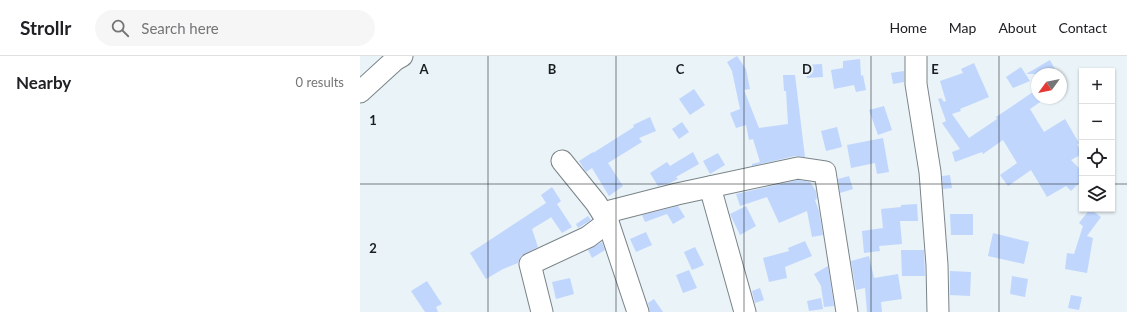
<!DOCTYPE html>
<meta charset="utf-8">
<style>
:root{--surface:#fff;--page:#f6f6f6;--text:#202124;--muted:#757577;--line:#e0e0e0}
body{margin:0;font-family:Lato,sans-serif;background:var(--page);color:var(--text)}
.controls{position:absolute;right:12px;top:12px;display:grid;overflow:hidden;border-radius:0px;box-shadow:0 1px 3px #0004}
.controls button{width:36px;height:36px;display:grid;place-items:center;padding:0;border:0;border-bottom:1px solid var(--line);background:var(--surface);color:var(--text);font:20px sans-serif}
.compass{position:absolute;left:671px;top:12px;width:36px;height:36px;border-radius:50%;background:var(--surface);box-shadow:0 1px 3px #0004;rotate:237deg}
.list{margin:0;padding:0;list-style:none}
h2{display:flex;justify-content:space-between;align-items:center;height:52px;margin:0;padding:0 16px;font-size:17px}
h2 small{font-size:13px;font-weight:400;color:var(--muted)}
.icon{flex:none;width:22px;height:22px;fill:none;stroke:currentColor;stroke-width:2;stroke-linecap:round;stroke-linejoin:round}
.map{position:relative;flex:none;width:767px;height:256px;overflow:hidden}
header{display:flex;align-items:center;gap:24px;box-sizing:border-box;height:56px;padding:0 20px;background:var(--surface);border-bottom:1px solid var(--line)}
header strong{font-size:19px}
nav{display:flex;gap:22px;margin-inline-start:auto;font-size:14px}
.search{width:280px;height:36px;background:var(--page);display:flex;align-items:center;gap:10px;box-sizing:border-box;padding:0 14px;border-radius:22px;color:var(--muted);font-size:15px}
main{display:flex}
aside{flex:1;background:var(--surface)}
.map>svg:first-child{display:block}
.building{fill:#c0d6fd}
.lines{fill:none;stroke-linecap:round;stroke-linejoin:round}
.minor-casing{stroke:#7a8488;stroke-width:23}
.minor{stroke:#fff;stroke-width:21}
.grid{fill:none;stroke:#1b1e20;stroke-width:1;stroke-opacity:0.55}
.grid-label{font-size:13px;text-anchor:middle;font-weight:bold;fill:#1b1e20;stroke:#e9f3f8;stroke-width:4;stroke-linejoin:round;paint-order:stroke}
</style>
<header>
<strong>Strollr</strong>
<div class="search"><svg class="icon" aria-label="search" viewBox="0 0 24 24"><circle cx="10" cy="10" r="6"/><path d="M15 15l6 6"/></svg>Search here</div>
<nav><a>Home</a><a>Map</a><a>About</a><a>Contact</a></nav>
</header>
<main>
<aside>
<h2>Nearby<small>0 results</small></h2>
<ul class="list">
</ul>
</aside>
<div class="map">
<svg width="767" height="256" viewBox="0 0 767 256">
<rect width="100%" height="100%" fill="#e9f3f8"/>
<!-- building -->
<g class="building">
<polygon points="377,0 386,13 390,33 384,34 399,72 428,68 426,35 424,35 423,19 435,19 445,101 435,100 392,110 392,108 400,106 393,83 389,84 386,69 376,72 370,57 380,53 372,15 367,6"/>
<polygon points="500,3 501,20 503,19 506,34 496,36 494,29 474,33 471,14 483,12 483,5"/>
<polygon points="690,4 696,15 688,18 666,18"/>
<polygon points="614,7 629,41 600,53 601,55 592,58 609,82 637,63 636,61 676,34 677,42 682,42 683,44 670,53 684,76 705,63 719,87 717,88 722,98 711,104 722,115 722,124 711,135 706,130 687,141 671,114 648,130 640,119 657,107 643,84 623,98 622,96 595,106 592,96 600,93 582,67 586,65 578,43 581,42 584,46 586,45 580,25 603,17 601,13"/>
<polygon points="462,8 463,21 447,22 444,9"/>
<polygon points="661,11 670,25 653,32 646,21"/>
<polygon points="544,15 544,26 533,28 531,17"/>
<polygon points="334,33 345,49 330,59 319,43"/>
<polygon points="524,50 532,74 518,79 509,54"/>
<polygon points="290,61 296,75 279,82 282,86 248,107 263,130 249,140 232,112 226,116 219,105 233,96 233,97 274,71 273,69"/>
<polygon points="322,66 329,76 319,83 312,73"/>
<polygon points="477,71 482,91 466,95 461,75"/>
<polygon points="523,82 529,116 517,118 515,107 491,112 487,89"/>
<polygon points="333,96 339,108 316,121 318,123 310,127 298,130 290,117 307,106 310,110"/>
<polygon points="358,97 365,109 350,118 343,105"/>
<polygon points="590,119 592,132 583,133 582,120"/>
<polygon points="489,120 493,133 480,137 478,123"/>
<polygon points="438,124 450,126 456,135 457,143 455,144 459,155 463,179 452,181 447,155 419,167 407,141 380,150 376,138"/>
<polygon points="192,131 201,145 197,148 212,171 202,177 191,161 190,162 172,173 178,191 161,200 158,207 143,213 126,223 110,197 186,147 181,139"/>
<polygon points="557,148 558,165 540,165 542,188 519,190 520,195 504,197 502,175 523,172 521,153 541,151 541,149"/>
<polygon points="318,150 325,161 313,168 307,158 285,166 282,159"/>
<polygon points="386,150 396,170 380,179 370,158"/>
<polygon points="730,153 741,161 727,180 733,182 727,217 705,213 707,197 714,198 723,170 719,167"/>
<polygon points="590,158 613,158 613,179 591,179"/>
<polygon points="228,160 231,164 218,172 216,168"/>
<polygon points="286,176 292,189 276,196 270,183"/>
<polygon points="633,177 669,186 664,208 628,200"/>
<polygon points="445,185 452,200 425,211 427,222 409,226 403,202 429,195 428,192"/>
<polygon points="242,186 245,194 232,202 228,194"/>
<polygon points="335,191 344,209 332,214 324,196"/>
<polygon points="541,194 564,194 565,220 542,220"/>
<polygon points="509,200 514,222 538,218 542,243 521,246 522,256 507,256 505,232 496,234 491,205"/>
<polygon points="468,210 474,250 464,251 461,230 454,218"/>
<polygon points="329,214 337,232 323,237 316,219"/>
<polygon points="590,215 611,216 610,240 590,239"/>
<polygon points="652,220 668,223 665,241 650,238"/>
<polygon points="210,222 214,238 196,243 192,226"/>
<polygon points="67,225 82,248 76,251 78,256 65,256 51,235"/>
<polygon points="400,232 404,244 395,247 392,235"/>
<polygon points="711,239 722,241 719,254 708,252"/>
<polygon points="461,242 463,253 449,255 447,245"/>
<polygon points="294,243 303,256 290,256 288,247"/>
</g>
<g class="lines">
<defs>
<g id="minor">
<polyline points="556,0 556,28 570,116 577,209 578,256"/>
<polyline points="0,36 35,4 42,0"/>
<polyline points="202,105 236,147 248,166 278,256"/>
<polyline points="350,131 385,256"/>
<polyline points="243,157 317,138 438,112 465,116 487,256"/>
<polyline points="182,256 170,208 228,181 248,166"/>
</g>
</defs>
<!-- minor casing -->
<use href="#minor" class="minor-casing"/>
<!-- minor -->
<use href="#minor" class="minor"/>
</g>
<!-- grid -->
<path class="grid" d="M 128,0 L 128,256M 256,0 L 256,256M 384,0 L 384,256M 511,0 L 511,256M 639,0 L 639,256M 0,128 L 722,128M 752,128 L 767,128"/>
<g class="grid-label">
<text x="64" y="18">A</text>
<text x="192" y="18">B</text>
<text x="320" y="18">C</text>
<text x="447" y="18">D</text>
<text x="575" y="18">E</text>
<text x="13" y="69">1</text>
<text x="13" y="197">2</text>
</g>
</svg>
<div class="controls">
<button>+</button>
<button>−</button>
<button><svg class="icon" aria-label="locate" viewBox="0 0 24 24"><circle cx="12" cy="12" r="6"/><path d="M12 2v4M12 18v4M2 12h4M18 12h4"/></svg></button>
<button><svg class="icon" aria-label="layers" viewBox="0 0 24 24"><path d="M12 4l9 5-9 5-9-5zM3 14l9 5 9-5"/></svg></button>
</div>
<svg class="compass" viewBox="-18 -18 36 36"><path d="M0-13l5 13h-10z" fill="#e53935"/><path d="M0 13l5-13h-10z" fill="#757577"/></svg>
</div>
</main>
